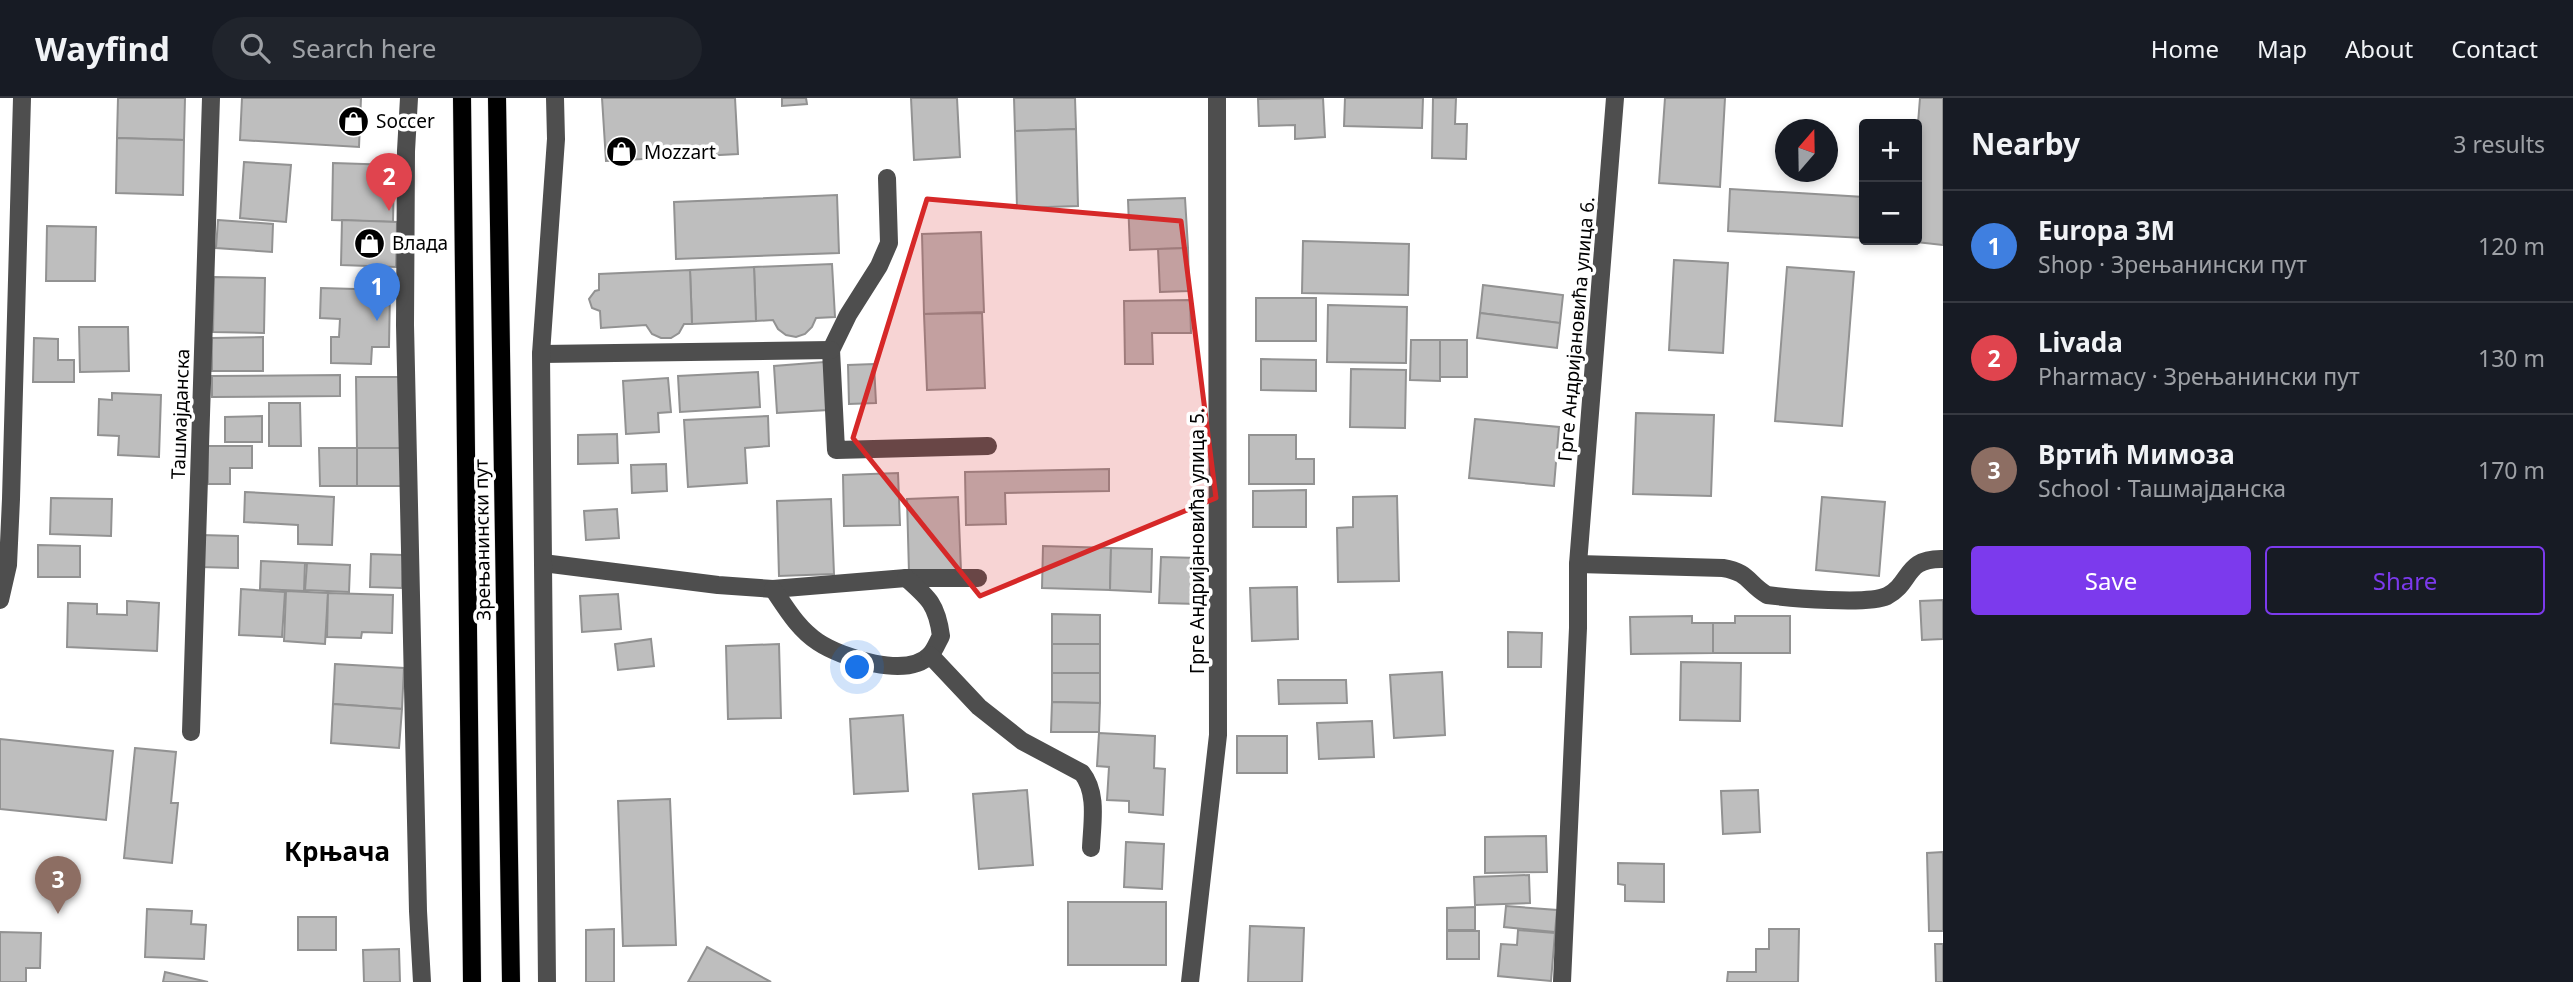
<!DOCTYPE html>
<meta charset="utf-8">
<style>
:root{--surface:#171b24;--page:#20242c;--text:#f1f3f6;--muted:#9ea1a6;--line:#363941;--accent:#7c3aed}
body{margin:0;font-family:"Noto Sans",sans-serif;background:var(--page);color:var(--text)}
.controls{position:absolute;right:21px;top:21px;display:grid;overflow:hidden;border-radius:7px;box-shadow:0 4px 10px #0003}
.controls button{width:63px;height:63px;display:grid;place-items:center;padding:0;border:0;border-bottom:2px solid var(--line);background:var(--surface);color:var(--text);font:35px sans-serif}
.compass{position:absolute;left:1775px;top:21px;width:63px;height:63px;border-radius:50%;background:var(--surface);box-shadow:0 4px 10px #0003;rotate:20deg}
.you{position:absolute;left:858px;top:570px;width:24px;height:24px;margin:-18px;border:5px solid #fff;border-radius:50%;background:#1a73e8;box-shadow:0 0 0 10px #1a73e833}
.badge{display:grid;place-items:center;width:46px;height:46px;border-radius:50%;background:var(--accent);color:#fff;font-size:23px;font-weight:700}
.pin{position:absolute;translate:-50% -58px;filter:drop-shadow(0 2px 4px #0008)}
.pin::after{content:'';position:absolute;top:37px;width:24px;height:21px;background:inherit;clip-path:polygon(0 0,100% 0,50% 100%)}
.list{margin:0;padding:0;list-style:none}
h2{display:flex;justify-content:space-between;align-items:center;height:91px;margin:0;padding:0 28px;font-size:30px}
h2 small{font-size:23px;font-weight:400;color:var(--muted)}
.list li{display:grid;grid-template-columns:46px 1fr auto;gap:21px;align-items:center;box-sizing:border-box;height:112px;padding:0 28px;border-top:2px solid var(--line)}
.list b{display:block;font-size:26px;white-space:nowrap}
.list p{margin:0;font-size:23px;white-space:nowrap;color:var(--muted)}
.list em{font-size:23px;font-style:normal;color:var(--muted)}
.actions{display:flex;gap:14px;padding:21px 28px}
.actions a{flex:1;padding:16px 0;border:2px solid var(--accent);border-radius:7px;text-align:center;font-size:24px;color:var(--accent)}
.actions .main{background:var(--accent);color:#fff}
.icon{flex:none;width:38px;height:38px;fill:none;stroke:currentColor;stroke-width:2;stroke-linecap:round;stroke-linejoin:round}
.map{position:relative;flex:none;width:1943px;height:884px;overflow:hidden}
header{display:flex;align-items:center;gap:42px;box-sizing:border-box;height:98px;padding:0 35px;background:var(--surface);border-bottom:2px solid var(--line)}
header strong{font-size:33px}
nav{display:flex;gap:38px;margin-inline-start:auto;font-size:24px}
.search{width:490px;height:63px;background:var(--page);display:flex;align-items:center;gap:18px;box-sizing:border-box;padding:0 24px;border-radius:38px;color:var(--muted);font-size:26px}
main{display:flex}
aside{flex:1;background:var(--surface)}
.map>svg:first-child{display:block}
.building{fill:#bebebe;stroke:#929292;stroke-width:2}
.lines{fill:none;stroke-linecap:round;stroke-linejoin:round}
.major-casing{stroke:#dbdbdb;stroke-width:19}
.minor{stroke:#4e4e4e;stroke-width:18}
.major{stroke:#000;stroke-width:18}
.marked{fill:#d62828;fill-opacity:0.2;stroke:#d62828;stroke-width:5;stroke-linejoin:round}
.labels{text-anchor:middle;stroke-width:7;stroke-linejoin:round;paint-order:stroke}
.poi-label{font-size:19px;fill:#000;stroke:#fff;text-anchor:start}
.street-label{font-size:19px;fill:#000;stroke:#fff}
.district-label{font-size:26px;font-weight:bold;fill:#000;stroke:#fff}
</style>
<header>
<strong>Wayfind</strong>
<div class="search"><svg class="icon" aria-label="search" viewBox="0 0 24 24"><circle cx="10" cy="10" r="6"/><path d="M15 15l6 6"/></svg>Search here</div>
<nav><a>Home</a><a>Map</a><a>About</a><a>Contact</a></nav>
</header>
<main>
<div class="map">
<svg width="1943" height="884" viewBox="0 0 1943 884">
<rect width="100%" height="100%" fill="#fff"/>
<!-- building -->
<g class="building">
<polygon points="118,0 185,0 184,42 117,40"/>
<polygon points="242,0 361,0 359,49 240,42"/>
<polygon points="602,0 735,0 738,56 606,63"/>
<polygon points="782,0 806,0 807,6 782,8"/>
<polygon points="911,0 957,0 960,59 914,62"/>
<polygon points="1014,0 1075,0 1076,31 1015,33"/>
<polygon points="1323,0 1325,39 1295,41 1295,27 1259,28 1258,1"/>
<polygon points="1345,0 1423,0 1422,30 1344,28"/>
<polygon points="1433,0 1456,0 1455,26 1467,26 1466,61 1432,60"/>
<polygon points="1665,0 1725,0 1720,89 1659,85"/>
<polygon points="1920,0 1943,0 1943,147 1907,143 1917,142 1917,38"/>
<polygon points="1076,31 1078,108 1017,110 1015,33"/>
<polygon points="117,40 184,42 183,97 116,95"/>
<polygon points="244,64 291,67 286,124 240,120"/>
<polygon points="333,65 394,67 393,124 332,122"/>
<polygon points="1730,91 1864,99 1864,140 1728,133"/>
<polygon points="837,97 839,155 676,161 674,104"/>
<polygon points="1185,100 1188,150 1130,152 1128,102"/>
<polygon points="218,122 273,126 272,154 216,150"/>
<polygon points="342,122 397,124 396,169 341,167"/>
<polygon points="47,128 96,129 95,183 46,183"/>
<polygon points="981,134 984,214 924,216 922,136"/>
<polygon points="1303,143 1409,146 1408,197 1302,195"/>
<polygon points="1188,150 1189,193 1160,194 1158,151"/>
<polygon points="1674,162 1728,165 1723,255 1669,252"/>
<polygon points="832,166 835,219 816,220 812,229 805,236 796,239 786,237 778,231 773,222 756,223 754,169"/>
<polygon points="754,169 756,223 692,226 690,172"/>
<polygon points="1787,169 1854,174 1842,328 1775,323"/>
<polygon points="690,172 692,226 684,226 679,235 671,240 661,240 652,236 646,227 601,230 600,213 592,210 589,201 595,193 599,192 599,176"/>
<polygon points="214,179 265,180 264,235 213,234"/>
<polygon points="1483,187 1563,197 1560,225 1480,215"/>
<polygon points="321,190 390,192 389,249 372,249 371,266 331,265 331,239 339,239 340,221 320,220"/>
<rect x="1256" y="200" width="60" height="43"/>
<polygon points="1190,202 1191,235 1152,235 1153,266 1125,266 1124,203"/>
<polygon points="1328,207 1407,209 1406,265 1327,264"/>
<polygon points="982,215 985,290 927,292 924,216"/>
<polygon points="1480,215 1560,225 1557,250 1477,240"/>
<polygon points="79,229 128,229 129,273 80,274"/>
<polygon points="263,239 263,273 212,273 212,240"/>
<polygon points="34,240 58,241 58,262 74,262 74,284 33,284"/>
<polygon points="1411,242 1440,242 1440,283 1410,282"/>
<rect x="1440" y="242" width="27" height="37"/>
<polygon points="1261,261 1316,262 1316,293 1261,292"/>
<polygon points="824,264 828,312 777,315 774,268"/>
<polygon points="874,266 876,305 849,306 848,267"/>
<polygon points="1351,271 1406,272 1405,330 1350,329"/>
<polygon points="758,274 760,309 680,314 678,278"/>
<polygon points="340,277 340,298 212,299 212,278"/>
<polygon points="356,279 400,279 401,350 357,350"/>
<polygon points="668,280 671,314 658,315 659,334 626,336 623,283"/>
<polygon points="112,295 161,297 159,359 118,357 119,338 98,337 99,301 112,302"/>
<polygon points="269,305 300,305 301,348 269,348"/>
<polygon points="1636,315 1714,317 1711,398 1633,396"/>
<polygon points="262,318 262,344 225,344 225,319"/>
<polygon points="768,318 769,348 745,350 747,385 688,389 684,322"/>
<polygon points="1475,321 1559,329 1554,388 1469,380"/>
<polygon points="617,336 618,365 578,366 578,337"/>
<polygon points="1249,337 1296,337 1296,361 1314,361 1314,386 1249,386"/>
<polygon points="208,348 252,348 252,370 230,370 230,386 208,386"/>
<polygon points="319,350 357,350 357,388 320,388"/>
<rect x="357" y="350" width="44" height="38"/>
<polygon points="666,366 667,393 632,395 631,367"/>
<polygon points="1109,371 1109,393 1005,395 1006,426 966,427 965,374"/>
<polygon points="898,375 900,427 844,428 843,377"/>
<polygon points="1306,392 1306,429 1253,429 1253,393"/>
<polygon points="245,394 334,399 332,447 298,446 298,427 244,424"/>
<polygon points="1397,398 1399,483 1338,484 1337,430 1353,429 1353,399"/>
<polygon points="958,399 961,473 909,475 907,401"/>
<polygon points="1822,399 1885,404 1879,478 1816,472"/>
<polygon points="51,400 112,401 111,438 50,436"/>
<polygon points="831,401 834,476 779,478 777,403"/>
<polygon points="617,411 619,440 586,442 584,413"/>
<polygon points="201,437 238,438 238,470 200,469"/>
<polygon points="38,447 80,448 80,479 38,479"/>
<polygon points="1043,448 1111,450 1110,492 1042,490"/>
<polygon points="1111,450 1152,451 1151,494 1110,492"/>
<polygon points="371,456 403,457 402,490 370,489"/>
<polygon points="1161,459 1199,460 1198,506 1159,505"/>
<polygon points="261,463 305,465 304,493 260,491"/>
<polygon points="307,465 350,467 349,494 305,492"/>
<polygon points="1297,489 1298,541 1252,543 1250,490"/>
<polygon points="241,491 285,494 282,539 239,537"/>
<polygon points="286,493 328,495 325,546 284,543"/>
<polygon points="328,495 393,497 392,535 362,534 361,540 327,539"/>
<polygon points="618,496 621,531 582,534 580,498"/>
<polygon points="1943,502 1943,541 1922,542 1920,503"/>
<polygon points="127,503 159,505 157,553 67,549 68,505 97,506 97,516 127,517"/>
<polygon points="1052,516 1100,517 1100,546 1052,546"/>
<polygon points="1692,518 1692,525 1713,525 1713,555 1631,556 1630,519"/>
<polygon points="1735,518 1790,518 1790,555 1713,555 1713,525 1735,525"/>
<polygon points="1508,534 1542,535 1541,569 1508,569"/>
<polygon points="651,541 654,568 618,572 615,546"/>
<polygon points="779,546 781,620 728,621 726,548"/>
<rect x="1052" y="546" width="48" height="29"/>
<polygon points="1681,564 1741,565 1740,623 1680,622"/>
<polygon points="335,566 404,570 402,611 333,606"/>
<polygon points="1442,574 1445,637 1394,640 1390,577"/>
<polygon points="1052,575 1100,575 1100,605 1052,604"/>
<polygon points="1278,582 1346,582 1347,605 1279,606"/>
<polygon points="1052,604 1100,605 1099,634 1051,634"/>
<polygon points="333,606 402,611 399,650 331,645"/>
<polygon points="903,617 908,693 854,696 850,621"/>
<polygon points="1372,623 1374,659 1319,661 1317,625"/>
<polygon points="1099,635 1155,638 1154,670 1165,671 1163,717 1129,714 1129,703 1107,702 1109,669 1097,668"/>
<rect x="1237" y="638" width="50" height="37"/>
<polygon points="0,641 113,653 106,722 0,711"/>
<polygon points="135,650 176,654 171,705 178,705 172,765 124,760"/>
<polygon points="1027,692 1033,767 979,771 973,696"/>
<polygon points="1758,692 1760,734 1723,736 1721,693"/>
<polygon points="670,701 676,847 623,848 618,703"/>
<polygon points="1546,738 1547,774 1485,775 1485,739"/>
<polygon points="1126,744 1164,746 1162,791 1124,789"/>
<polygon points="1943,754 1943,833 1929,833 1927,755"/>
<polygon points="1618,765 1664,766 1664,804 1625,803 1625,787 1618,786"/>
<polygon points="1529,777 1530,805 1475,807 1474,779"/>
<rect x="1068" y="804" width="98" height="63"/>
<polygon points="1506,808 1557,812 1555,834 1504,829"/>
<polygon points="1475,809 1475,832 1447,832 1447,810"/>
<polygon points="147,811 192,813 191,826 206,827 204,861 145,859"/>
<rect x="298" y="819" width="38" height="33"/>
<polygon points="1250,828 1304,830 1302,884 1248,884"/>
<polygon points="614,831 614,884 586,884 586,832"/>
<polygon points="1769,831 1799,831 1798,884 1727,884 1728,874 1756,874 1756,851 1769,851"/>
<polygon points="1518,832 1555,835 1551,883 1498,878 1501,846 1517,847"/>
<rect x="1447" y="833" width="32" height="28"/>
<polygon points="0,834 41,835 40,870 26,870 26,884 0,884"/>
<polygon points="1935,846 1943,846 1943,884 1936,884"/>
<polygon points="707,849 771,884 688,884"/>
<polygon points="399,851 400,884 364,884 363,852"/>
<polygon points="165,874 208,884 163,884"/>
</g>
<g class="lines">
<defs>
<g id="major">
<polyline points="462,0 472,884"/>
<polyline points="497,0 511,884"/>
</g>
</defs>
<!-- major casing -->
<use href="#major" class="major-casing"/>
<!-- minor -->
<g class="minor">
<polyline points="409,0 406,53 405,227 418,813 422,884"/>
<polyline points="887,80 889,145 879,168 848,217 831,252 836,352 988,348"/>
<polyline points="541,256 831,252"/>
<polyline points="543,465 718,487 773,491 906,480 978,480"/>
<path d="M 1578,466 L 1723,470 C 1749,474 1748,486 1767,497 C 1790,500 1868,507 1887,498 C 1912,485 1904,460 1943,461"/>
<path d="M 773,491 C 786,510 798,531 818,544 C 842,560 907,581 930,557 C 935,552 938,543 941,538 C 937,507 929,500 906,480"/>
<polyline points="0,502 8,467 11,401 22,0"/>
<path d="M 930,557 L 979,609 L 1022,643 L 1082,675 C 1098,695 1092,725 1091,750"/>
<polyline points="191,634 211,0"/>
<polyline points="547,884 541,256 556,41 555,0"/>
<polyline points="1190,884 1218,637 1217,0"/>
<polyline points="1562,884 1578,530 1578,466 1615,0"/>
</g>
<!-- major -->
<use href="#major" class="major"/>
</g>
<!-- marked area -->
<path class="marked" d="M 927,101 L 1181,123 L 1216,400 L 980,498 L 853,340 Z"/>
<!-- icons -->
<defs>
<symbol id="shop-disc" viewBox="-11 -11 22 22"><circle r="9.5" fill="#000" stroke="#fff"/><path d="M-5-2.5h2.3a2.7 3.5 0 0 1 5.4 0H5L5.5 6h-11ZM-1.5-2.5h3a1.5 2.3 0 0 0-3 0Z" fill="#fff"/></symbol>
</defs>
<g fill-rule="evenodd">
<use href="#shop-disc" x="336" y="6" width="35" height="35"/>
<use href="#shop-disc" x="604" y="36" width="35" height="35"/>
<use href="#shop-disc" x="352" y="128" width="35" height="35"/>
</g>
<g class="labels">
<!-- poi labels -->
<g class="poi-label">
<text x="376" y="30">Soccer</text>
<text x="644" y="61">Mozzart</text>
<text x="392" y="152">Влада</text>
</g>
<!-- street labels -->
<g class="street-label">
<text transform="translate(1576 231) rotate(-85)" y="7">Грге Андријановића улица 6.</text>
<text transform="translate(180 316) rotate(-88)" y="7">Ташмајданска</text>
<text transform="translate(482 442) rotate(-91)" y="7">Зрењанински пут</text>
<text transform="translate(1197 443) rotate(-90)" y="7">Грге Андријановића улица 5.</text>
</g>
<!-- district labels -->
<g class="district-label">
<text x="337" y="763">Крњача</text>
</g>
</g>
</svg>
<div class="controls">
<button>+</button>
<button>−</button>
</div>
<svg class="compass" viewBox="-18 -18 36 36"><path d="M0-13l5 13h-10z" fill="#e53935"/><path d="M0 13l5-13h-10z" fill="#9ea1a6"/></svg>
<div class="you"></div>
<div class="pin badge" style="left:377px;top:223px;background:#3f7fe0">1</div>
<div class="pin badge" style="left:389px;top:113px;background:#e0444e">2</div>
<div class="pin badge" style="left:58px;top:816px;background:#8d6e63">3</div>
</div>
<aside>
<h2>Nearby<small>3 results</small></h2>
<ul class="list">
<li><span class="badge" style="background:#3f7fe0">1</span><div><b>Europa 3M</b><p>Shop · Зрењанински пут</p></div><em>120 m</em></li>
<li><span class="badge" style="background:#e0444e">2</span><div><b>Livada</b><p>Pharmacy · Зрењанински пут</p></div><em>130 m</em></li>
<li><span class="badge" style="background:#8d6e63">3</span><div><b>Вртић Мимоза</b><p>School · Ташмајданска</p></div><em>170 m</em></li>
</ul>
<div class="actions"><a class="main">Save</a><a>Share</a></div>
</aside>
</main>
